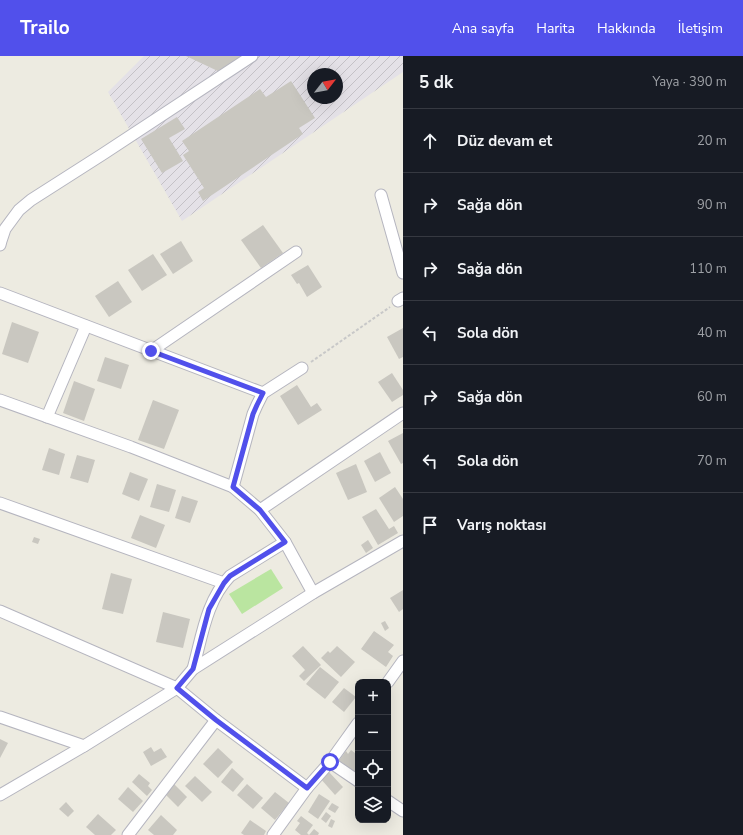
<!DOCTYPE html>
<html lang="tr">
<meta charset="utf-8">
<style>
:root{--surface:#171b24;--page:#20242c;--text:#f1f3f6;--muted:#9ea1a6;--line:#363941;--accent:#5150eb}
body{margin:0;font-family:"Nunito Sans",sans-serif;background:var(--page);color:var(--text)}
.controls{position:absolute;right:12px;bottom:12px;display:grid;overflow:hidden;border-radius:8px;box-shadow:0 4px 16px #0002}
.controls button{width:36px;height:36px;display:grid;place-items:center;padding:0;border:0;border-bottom:1px solid var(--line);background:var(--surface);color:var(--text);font:20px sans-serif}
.compass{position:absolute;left:307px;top:12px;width:36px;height:36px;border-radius:50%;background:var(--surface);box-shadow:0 4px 16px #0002;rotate:59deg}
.stop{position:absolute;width:12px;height:12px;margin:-9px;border:3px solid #5150eb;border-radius:50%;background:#fff}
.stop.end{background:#5150eb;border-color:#fff;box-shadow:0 1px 4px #0008}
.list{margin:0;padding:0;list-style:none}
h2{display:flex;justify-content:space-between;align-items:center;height:52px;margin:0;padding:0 16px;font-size:17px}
h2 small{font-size:13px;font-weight:400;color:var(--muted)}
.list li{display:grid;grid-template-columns:26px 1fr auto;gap:12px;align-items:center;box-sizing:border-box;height:64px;padding:0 16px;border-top:1px solid var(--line)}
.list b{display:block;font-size:15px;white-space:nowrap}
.list em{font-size:13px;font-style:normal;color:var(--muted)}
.icon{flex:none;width:22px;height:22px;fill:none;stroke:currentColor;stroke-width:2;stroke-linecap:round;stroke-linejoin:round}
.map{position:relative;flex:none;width:403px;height:779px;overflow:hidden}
header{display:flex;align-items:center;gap:24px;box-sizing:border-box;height:56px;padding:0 20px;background:var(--accent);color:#fff}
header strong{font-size:19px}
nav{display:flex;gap:22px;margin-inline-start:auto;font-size:14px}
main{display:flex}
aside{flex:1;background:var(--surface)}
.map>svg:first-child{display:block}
.industrial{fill:url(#industrial-furrows);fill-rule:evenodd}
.pitch{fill:#bae5a0}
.building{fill:#c9c7c0}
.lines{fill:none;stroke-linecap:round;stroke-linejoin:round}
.minor-casing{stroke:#b5b5bf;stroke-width:13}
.path{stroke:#c8c8c8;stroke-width:2;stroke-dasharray:3 2;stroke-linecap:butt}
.minor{stroke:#fff;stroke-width:11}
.route{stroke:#5150eb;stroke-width:5}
</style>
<header>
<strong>Trailo</strong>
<nav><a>Ana sayfa</a><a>Harita</a><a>Hakkında</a><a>İletişim</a></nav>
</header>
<main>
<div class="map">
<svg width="403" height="779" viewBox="0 0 403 779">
<defs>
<pattern id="industrial-furrows" width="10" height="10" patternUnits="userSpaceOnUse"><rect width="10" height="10" fill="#e4e1e7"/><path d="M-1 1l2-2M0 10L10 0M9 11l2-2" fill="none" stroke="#c4c1c6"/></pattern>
</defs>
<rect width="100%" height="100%" fill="#edebe1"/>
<!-- industrial -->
<path class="industrial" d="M 144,0 L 403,0 L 403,16 L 182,165 L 108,36 ZM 313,18 L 337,18 L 337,42 L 313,42 Z"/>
<!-- pitch -->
<polygon class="pitch" points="271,513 283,532 242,558 229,538"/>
<!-- building -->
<g class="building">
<polygon points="186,0 246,0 222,17"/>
<polygon points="291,25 315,62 299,72 303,78 203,145 198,136 204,132 183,99 189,95 182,85 260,33 266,41"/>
<polygon points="177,61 185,73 169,82 183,105 162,117 141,83"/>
<polygon points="263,169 283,197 261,212 241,184"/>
<polygon points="181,185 193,205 173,218 160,198"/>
<polygon points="153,198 167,219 142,235 128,214"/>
<polygon points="308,209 322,231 307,241 299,227 297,228 291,219"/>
<polygon points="118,225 132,246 109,261 95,240"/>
<polygon points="12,266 39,276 28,307 2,298"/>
<polygon points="403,272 403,301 399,303 387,281"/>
<polygon points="105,301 129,309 121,333 97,325"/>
<polygon points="392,317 403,334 403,339 392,346 378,326"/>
<polygon points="74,325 95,333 84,365 63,357"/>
<polygon points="297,329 311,351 317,347 322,354 298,369 280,340"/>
<polygon points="153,344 179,354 164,393 138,384"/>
<polygon points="403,377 403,407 401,408 388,385"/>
<polygon points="49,392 65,398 59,419 42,414"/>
<polygon points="380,396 391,417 375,426 364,405"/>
<polygon points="77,399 95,404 88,427 70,422"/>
<polygon points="356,408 367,436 348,444 336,417"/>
<polygon points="130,416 148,423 139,445 122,438"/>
<polygon points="157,428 176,434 169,456 150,451"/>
<polygon points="395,431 403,443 403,460 394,466 379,442"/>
<polygon points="182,440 198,445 190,467 175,462"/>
<polygon points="376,453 389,473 394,470 398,477 378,489 362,461"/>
<polygon points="140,459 165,469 156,492 131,482"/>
<polygon points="34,481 40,483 38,488 32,486"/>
<polygon points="368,484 373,492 366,497 361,489"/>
<polygon points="111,517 132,523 123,558 102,553"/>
<polygon points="403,534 403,553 399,556 390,542"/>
<polygon points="163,556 190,563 183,592 156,586"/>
<polygon points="385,565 389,572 385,575 381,567"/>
<polygon points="374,575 394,589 388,596 393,600 386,611 361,593"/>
<polygon points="303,590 321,609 304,625 299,620 305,614 292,600"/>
<polygon points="337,590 355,606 341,621 321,602 328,595 330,597"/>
<polygon points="320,611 339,626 325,643 306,628"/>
<polygon points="344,632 356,641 344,656 332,646"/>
<polygon points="0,683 8,687 0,702"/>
<polygon points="151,691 154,696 161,692 167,701 151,710 143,696"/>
<polygon points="218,692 233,706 218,722 203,708"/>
<polygon points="358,692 358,722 337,707 346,695 348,698 351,694 355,697"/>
<polygon points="232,712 244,723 233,736 221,726"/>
<polygon points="328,715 343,731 335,739 320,722"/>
<polygon points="139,718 150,727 148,730 152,734 147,740 132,726"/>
<polygon points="195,720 212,736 202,746 185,730"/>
<polygon points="174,728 187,741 178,751 165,738"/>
<polygon points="247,728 263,742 253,753 237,739"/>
<polygon points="128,731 143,745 133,756 118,743"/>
<polygon points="275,736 289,747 275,764 261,752"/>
<polygon points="319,738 330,745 318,763 308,756"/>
<polygon points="66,746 74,755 68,761 59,753"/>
<polygon points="332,747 339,751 335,757 328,753"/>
<polygon points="326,756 331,760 326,767 321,763"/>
<polygon points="98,758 116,774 111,779 95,779 86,771"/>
<polygon points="161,759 177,774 173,779 154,779 148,774"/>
<polygon points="301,760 313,769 307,777 309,779 301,779 295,774 300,767 297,765"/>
<polygon points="331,763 335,765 332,772 328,770"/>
<polygon points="250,764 266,775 264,779 244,779 241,777"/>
<polygon points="314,773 319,777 318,779 309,779"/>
</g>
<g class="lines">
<defs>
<g id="minor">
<polyline points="381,139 403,217"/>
<polyline points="0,189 1,185 5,173 19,154 31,144 103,98 252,0"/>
<polyline points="0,237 263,337"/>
<polyline points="398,245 403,242"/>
<polyline points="151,295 296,196"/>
<polyline points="0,344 131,391 233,431 260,454 285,486 313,537"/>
<polyline points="47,361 86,270"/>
<polyline points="233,431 253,358 257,349 263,337 302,312"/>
<polyline points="0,447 224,527"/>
<polyline points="260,454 403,357"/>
<polyline points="0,555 177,632 216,664 307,732"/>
<path d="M 193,613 C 202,581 206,545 230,520 L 285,486"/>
<polyline points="388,626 403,605"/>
<polyline points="0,661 84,690"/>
<polyline points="330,706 358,725"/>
<polyline points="0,739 84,690 177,632 193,613 313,537 403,485"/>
<polyline points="388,745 403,755"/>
<polyline points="128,779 216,664"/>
<polyline points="273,779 307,732 330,706 358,667"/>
</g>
</defs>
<!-- minor casing -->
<use href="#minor" class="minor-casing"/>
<!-- path -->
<polyline class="path" points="311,306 390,251"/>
<!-- minor -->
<use href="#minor" class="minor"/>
</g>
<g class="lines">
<!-- route -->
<polyline class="route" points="151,295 263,337 257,349 253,358 233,431 260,454 285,486 230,520 224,527 209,553 193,613 177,632 216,664 307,732 330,706"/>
</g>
</svg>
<div class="controls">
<button>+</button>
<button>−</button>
<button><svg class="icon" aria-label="locate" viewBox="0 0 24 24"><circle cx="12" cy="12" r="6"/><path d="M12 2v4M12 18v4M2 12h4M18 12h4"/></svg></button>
<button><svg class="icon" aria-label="layers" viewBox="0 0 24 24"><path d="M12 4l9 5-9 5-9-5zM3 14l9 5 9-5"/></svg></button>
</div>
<svg class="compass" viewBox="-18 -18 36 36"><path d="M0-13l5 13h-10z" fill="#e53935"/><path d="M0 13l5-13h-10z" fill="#9ea1a6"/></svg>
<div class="stop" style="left:330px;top:706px"></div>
<div class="stop end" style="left:151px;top:295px"></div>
</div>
<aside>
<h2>5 dk<small>Yaya · 390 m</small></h2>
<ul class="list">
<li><svg class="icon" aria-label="ahead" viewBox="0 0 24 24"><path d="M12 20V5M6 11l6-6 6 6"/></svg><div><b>Düz devam et</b></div><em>20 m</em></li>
<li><svg class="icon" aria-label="right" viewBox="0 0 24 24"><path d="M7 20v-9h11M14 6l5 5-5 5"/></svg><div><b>Sağa dön</b></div><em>90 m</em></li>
<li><svg class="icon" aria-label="right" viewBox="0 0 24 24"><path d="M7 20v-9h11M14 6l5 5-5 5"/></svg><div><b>Sağa dön</b></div><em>110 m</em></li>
<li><svg class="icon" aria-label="left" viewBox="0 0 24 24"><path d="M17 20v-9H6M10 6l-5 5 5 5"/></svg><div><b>Sola dön</b></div><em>40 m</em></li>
<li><svg class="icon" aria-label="right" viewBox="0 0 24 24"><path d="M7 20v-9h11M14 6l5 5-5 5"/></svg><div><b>Sağa dön</b></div><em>60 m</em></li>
<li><svg class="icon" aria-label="left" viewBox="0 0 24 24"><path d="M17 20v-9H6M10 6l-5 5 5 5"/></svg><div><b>Sola dön</b></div><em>70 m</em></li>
<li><svg class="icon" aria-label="arrive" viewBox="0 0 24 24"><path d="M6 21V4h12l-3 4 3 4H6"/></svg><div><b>Varış noktası</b></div></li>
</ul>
</aside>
</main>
